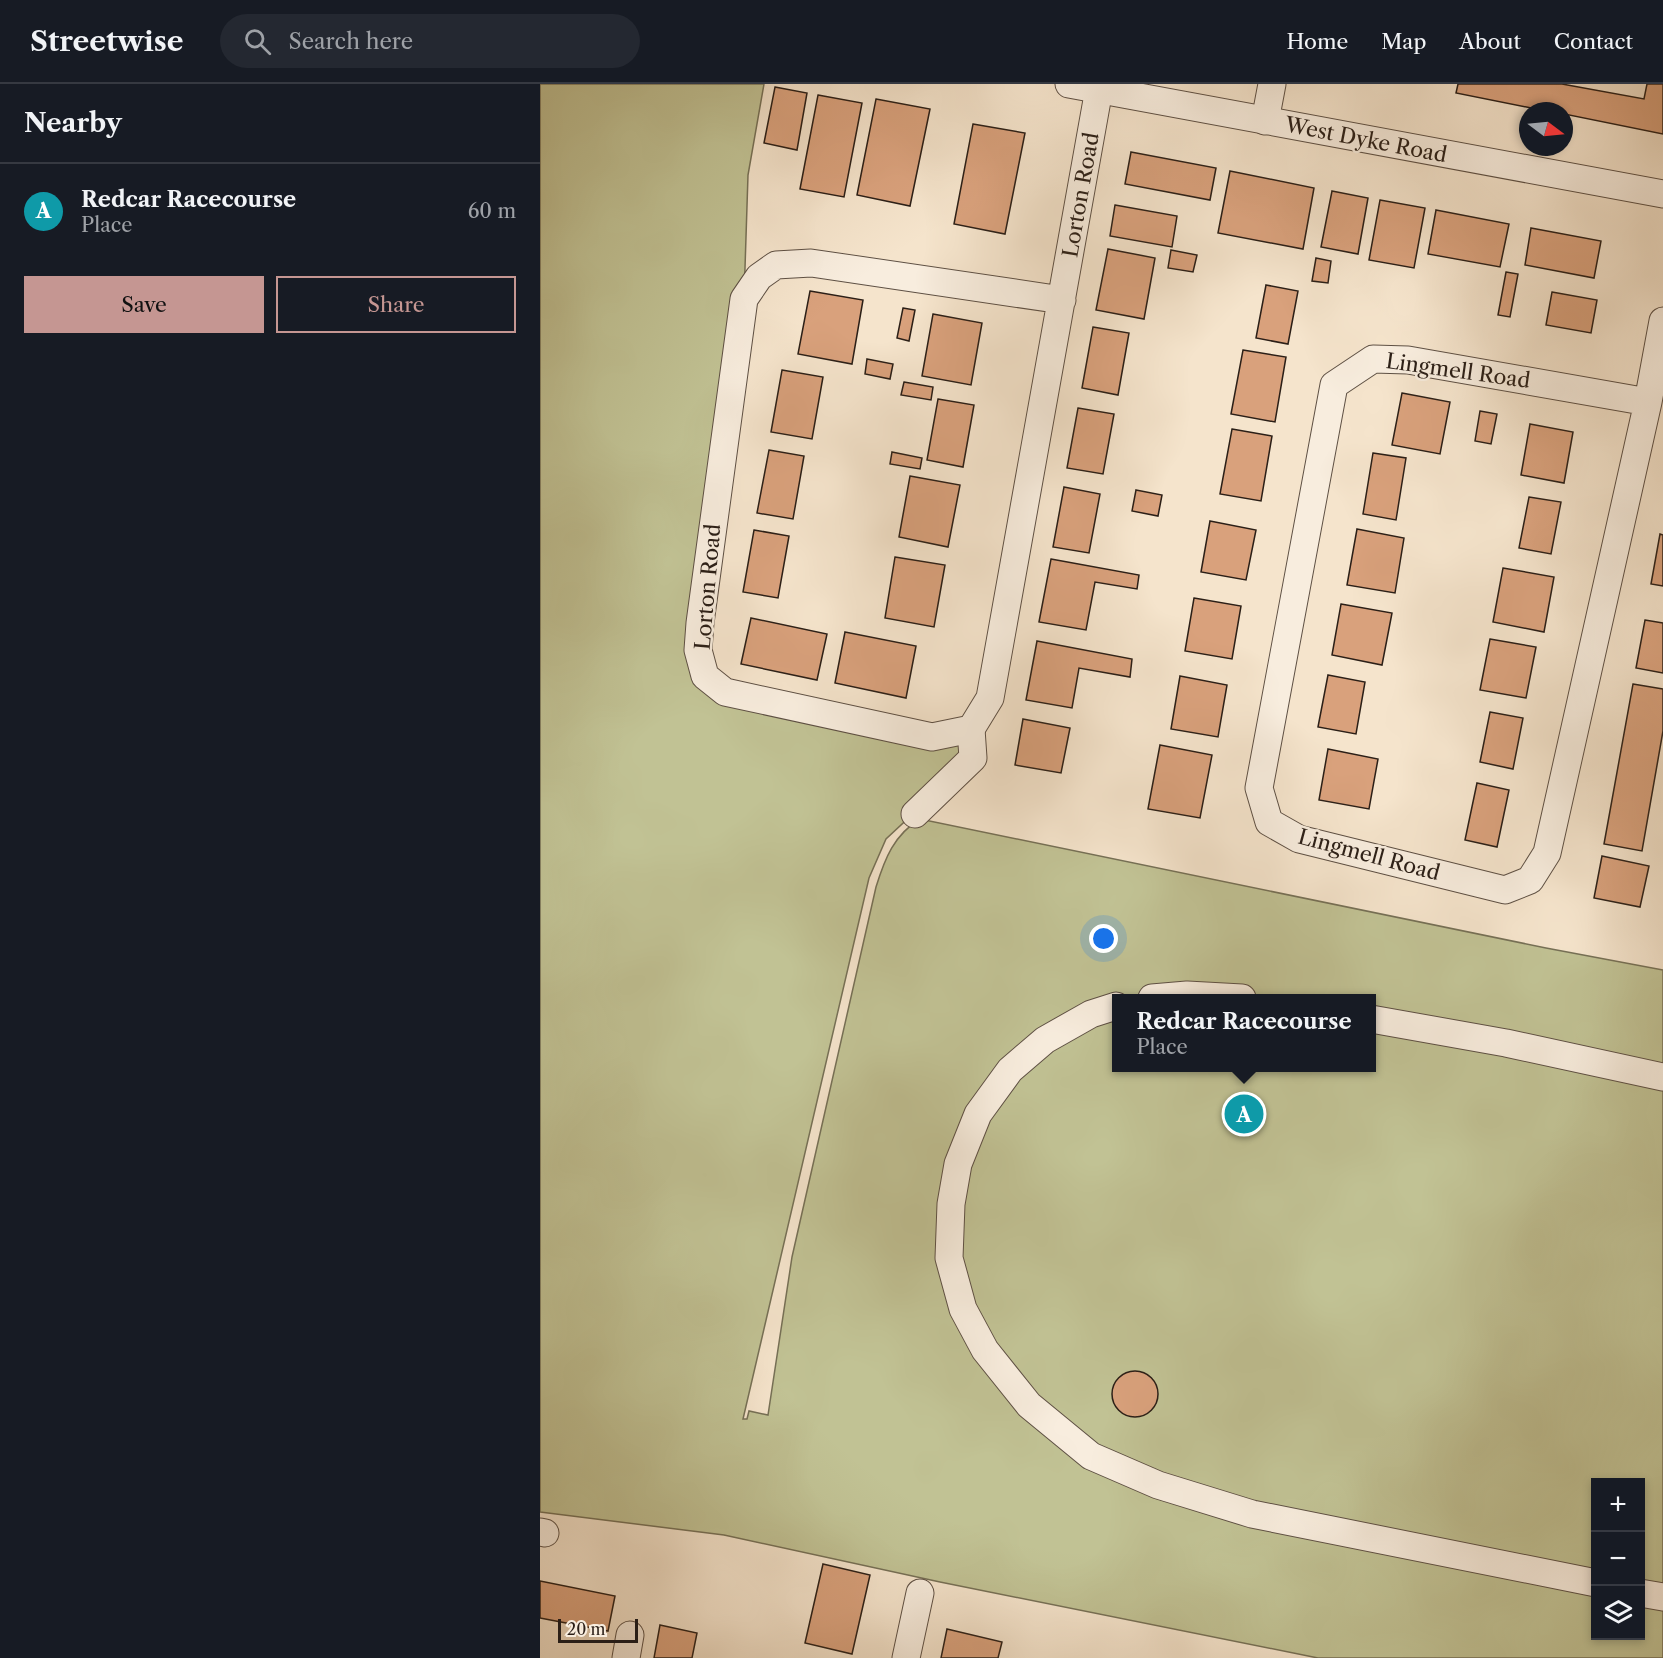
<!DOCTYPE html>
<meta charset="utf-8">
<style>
:root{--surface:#171b24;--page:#242831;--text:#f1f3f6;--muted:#9ea1a6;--line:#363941;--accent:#c59692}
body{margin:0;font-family:"Libre Caslon Text",serif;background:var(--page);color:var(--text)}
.controls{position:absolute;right:18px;bottom:18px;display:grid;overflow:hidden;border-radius:0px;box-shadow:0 3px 9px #0003}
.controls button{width:54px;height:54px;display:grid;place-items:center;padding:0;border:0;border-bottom:2px solid var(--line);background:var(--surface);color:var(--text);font:30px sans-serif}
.compass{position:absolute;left:979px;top:18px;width:54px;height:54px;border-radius:50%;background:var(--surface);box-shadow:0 3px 9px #0003;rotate:106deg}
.scale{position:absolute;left:18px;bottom:15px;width:80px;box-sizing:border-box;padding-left:6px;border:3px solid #2b1f17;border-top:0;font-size:16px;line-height:21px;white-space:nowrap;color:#2b1f17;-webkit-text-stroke:4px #f8edde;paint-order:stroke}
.you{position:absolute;left:564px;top:855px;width:21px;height:21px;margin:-15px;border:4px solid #fff;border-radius:50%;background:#1a73e8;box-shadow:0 0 0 9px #1a73e833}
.badge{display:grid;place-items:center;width:39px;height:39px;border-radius:50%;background:var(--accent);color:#fff;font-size:20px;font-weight:700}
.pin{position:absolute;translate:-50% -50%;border:3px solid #fff;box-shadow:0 2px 6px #0006}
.popup{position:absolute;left:572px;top:910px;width:264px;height:78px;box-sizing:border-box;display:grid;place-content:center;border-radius:0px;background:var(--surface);filter:drop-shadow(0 2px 4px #0005);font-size:20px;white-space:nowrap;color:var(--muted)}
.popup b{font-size:22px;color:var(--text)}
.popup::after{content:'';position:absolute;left:50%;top:100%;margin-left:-12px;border:12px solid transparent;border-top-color:var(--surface)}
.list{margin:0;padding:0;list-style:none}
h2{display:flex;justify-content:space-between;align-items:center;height:78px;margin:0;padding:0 24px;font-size:26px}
h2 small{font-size:20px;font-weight:400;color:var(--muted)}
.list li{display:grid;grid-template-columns:39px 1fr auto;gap:18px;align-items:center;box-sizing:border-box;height:96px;padding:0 24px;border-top:2px solid var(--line)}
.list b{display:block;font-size:22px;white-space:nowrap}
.list p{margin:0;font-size:20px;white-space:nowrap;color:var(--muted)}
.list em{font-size:20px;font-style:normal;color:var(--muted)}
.actions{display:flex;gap:12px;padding:18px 24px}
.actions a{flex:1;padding:14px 0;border:2px solid var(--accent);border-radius:0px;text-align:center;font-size:21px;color:var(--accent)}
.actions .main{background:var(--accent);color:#111}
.icon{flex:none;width:33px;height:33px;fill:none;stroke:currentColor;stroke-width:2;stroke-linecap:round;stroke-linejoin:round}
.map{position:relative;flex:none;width:1123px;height:1574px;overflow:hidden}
header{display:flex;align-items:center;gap:36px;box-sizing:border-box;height:84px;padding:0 30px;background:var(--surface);border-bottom:2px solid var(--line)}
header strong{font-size:28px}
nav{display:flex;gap:33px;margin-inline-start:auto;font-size:21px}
.search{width:420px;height:54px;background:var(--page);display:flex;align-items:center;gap:15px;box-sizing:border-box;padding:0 21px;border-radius:33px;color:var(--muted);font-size:22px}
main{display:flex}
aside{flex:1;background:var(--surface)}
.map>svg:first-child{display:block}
.green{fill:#c1c294;stroke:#767056;stroke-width:1.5;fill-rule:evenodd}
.building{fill:#d9a17c;stroke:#2b1f17;stroke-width:1.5}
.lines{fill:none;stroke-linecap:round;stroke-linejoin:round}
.minor-casing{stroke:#5e5044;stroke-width:29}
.minor{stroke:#f8edde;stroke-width:27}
.labels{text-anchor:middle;stroke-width:5;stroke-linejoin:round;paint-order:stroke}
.street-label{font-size:21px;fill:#2b1f17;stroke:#f8edde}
</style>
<header>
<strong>Streetwise</strong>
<div class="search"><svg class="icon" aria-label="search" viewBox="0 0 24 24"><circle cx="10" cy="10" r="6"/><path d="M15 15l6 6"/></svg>Search here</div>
<nav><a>Home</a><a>Map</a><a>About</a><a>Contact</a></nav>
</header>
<main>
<aside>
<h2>Nearby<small></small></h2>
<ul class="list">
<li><span class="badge" style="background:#0f9aa8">A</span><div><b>Redcar Racecourse</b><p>Place</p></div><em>60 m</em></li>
</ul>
<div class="actions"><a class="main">Save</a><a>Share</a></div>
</aside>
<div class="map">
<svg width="1123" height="1574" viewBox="0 0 1123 1574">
<rect width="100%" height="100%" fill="#f5e4cc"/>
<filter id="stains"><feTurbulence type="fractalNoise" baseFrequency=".00333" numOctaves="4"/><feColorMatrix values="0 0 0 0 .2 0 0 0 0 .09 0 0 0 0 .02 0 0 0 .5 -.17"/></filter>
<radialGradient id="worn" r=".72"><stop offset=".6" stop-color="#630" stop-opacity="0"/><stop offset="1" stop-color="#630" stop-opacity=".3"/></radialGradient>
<!-- green -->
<path class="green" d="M 0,0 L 224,0 L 208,91 L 204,215 L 165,592 L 411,650 L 433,674 L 346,755 L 329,794 L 203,1335 L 207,1335 L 209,1327 L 228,1331 L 252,1173 L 336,803 C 345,774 354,751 380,735 L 1006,864 L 1123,886 L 1123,1574 L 778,1574 L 400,1498 L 184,1451 L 0,1428 ZM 576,914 L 831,914 L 831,984 L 576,984 ZM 1056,1398 L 1100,1398 L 1100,1552 L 1056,1552 Z"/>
<!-- building -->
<g class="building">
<polygon points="918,0 1022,0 1104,15 1107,0 1123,0 1123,50 1024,30 1024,27 1006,27 916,9"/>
<polygon points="235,3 267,9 257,66 224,59"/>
<polygon points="278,11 322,19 304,113 260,105"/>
<polygon points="336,15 390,25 370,122 317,111"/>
<polygon points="433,40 485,49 465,150 414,140"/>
<polygon points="591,68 676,84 670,116 585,100"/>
<polygon points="690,87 774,104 763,165 678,149"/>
<polygon points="792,107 828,114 818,170 781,163"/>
<polygon points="840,116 885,124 874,184 829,176"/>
<polygon points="575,121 637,132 632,163 570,152"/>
<polygon points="896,126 969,140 960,183 888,170"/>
<polygon points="991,144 1061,157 1054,194 985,181"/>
<polygon points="568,165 615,174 604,235 556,226"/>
<polygon points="631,166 657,171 653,188 628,184"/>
<polygon points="776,174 791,177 788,199 772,197"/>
<polygon points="966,188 978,190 970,233 958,231"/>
<polygon points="726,201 758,207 748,260 716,254"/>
<polygon points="270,207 323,216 312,280 258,270"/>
<polygon points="1012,208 1057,216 1051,249 1006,241"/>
<polygon points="363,224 375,226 369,257 357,254"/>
<polygon points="393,230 442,239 431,301 382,292"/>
<polygon points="553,243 589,249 578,311 542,304"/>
<polygon points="703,266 746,273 735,338 691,330"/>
<polygon points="327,275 353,280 350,295 325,290"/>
<polygon points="242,286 283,293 272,355 231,348"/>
<polygon points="364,298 393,303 391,316 361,311"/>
<polygon points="862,309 910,318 900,370 852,361"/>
<polygon points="398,315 434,321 423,383 387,376"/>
<polygon points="538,324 574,330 563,390 527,384"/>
<polygon points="940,327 957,330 951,360 935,357"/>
<polygon points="990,340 1033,348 1024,399 981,391"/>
<polygon points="692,345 732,352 721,417 680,410"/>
<polygon points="229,366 264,372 253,435 217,429"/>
<polygon points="352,368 382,374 380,385 350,380"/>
<polygon points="833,369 866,374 856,436 823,430"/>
<polygon points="370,392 420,401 408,463 359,453"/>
<polygon points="524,403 560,410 549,469 513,463"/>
<polygon points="596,406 622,411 618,432 592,427"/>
<polygon points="989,413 1021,418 1011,470 979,464"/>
<polygon points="670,437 716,446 706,496 661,488"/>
<polygon points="817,445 864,454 855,509 807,501"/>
<polygon points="214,446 249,452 238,514 203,508"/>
<polygon points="1120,450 1123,451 1123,502 1111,500"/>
<polygon points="355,473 405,481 394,543 345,534"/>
<polygon points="511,475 599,491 597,505 555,498 546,546 499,538"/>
<polygon points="963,484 1014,493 1004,548 953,538"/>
<polygon points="654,514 701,522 692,575 645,567"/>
<polygon points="801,520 852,529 842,581 792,571"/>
<polygon points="211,534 287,550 277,596 201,580"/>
<polygon points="1105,536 1123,539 1123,589 1096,584"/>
<polygon points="305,548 376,562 366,614 295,599"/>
<polygon points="950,555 996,563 986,614 940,606"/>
<polygon points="497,557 592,575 590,593 539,584 532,624 486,616"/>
<polygon points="788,591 825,598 816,650 778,643"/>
<polygon points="640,592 687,601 678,653 631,645"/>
<polygon points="1093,600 1123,605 1123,647 1102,767 1064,760"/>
<polygon points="950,628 983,634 973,685 940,678"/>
<polygon points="483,635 530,644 521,689 475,681"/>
<polygon points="620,661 672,671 660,734 608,725"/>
<polygon points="788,665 838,675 829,725 779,716"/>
<polygon points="937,699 969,706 957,763 925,756"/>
<polygon points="1062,772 1109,782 1100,823 1054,814"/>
<circle cx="595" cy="1310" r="23"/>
<polygon points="283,1480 330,1491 312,1570 265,1559"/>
<polygon points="0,1497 75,1512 68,1547 0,1534"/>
<polygon points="120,1541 157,1549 152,1574 114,1574"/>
<polygon points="407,1545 462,1558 458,1574 401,1574"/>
</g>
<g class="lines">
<defs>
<g id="minor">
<polyline points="529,0 1123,110"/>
<polyline points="725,37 732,0"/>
<polyline points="522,216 271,179 236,181 219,193 204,215 160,539 158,566 165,592 185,608 392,653 431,645 450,614 559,5"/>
<polyline points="1108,318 868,276 833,275 794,301 719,704 729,738 759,755 965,806 990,796 1007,769 1108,318 1123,237"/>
<polyline points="375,730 433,674 431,645"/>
<polyline points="612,914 647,911 702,914"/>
<polyline points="576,922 551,930 505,956 470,986 438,1030 418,1080 411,1120 409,1174 423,1225 445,1266 489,1321 551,1372 618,1401 712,1430 1056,1499"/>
<polyline points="831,935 966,959 1123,993"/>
<polyline points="0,1448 5,1449"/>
<polyline points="1100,1509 1123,1513"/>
<polyline points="86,1574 90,1551"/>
<polyline points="366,1574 380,1509"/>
</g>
</defs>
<!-- minor casing -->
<use href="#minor" class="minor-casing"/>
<!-- minor -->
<use href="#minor" class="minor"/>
</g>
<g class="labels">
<!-- street labels -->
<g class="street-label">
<text transform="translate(826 56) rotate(11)" y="7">West Dyke Road</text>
<text transform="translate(541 111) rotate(-80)" y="7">Lorton Road</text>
<text transform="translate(918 287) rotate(8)" y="7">Lingmell Road</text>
<text transform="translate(168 503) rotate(-85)" y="7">Lorton Road</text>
<text transform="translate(829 771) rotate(15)" y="7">Lingmell Road</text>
</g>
</g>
<rect width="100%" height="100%" filter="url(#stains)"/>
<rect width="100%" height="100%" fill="url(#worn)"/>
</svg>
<div class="controls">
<button>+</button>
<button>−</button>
<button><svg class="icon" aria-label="layers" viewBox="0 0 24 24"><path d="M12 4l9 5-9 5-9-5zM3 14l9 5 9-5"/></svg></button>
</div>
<svg class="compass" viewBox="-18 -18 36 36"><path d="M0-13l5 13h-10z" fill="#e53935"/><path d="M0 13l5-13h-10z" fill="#9ea1a6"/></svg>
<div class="scale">20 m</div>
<div class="you"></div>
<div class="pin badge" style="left:704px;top:1030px;background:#0f9aa8">A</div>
<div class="popup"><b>Redcar Racecourse</b>Place</div>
</div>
</main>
